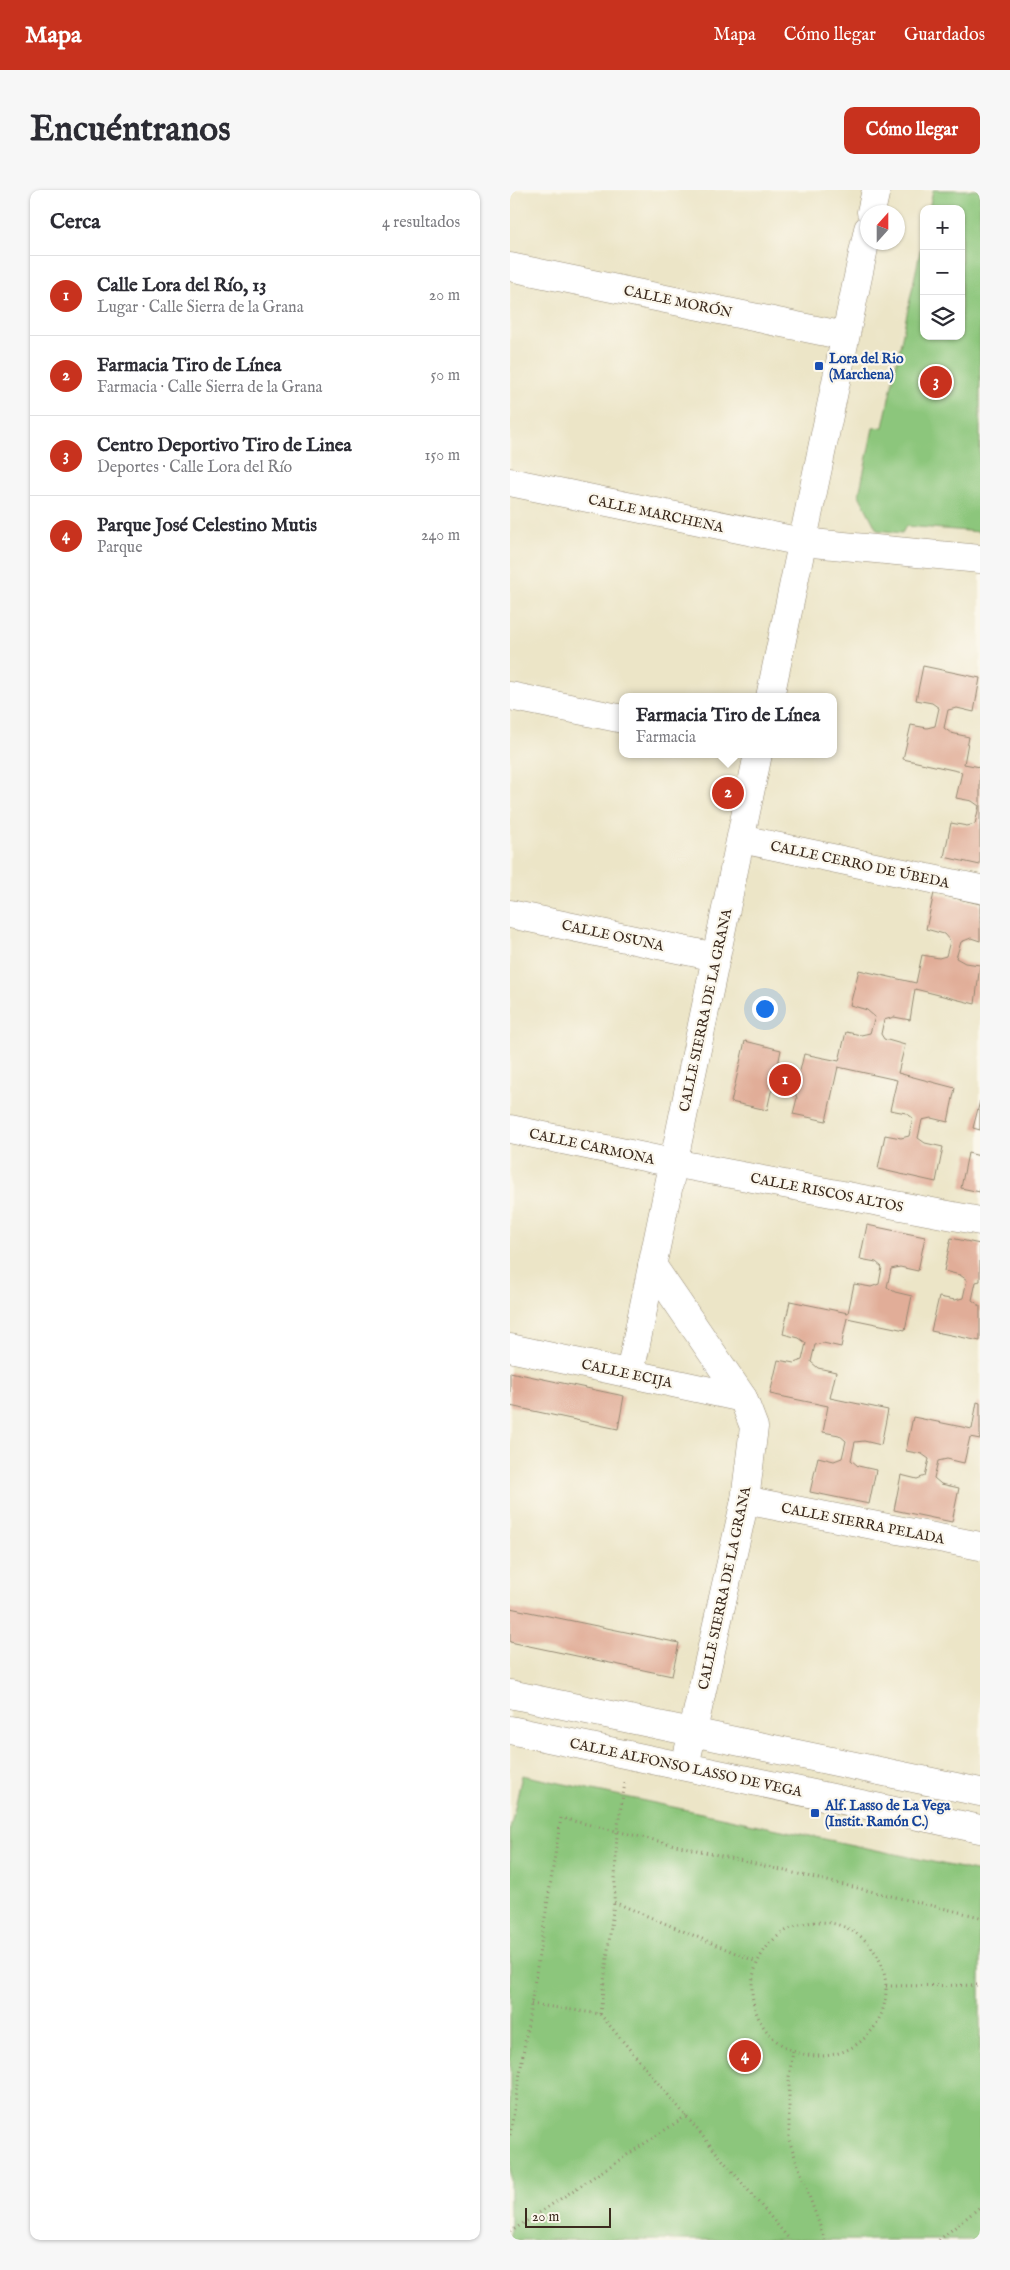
<!DOCTYPE html>
<html lang="es">
<meta charset="utf-8">
<style>
:root{--surface:#fff;--page:#f7f7f7;--text:#2b2b33;--muted:#7c7c81;--line:#e1e1e2;--accent:#c8321e}
body{margin:0;font-family:"IM FELL English",serif;background:var(--page);color:var(--text)}
.controls{position:absolute;right:15px;top:15px;display:grid;overflow:hidden;border-radius:10px;box-shadow:0 1px 4px #0004}
.controls button{width:45px;height:45px;display:grid;place-items:center;padding:0;border:0;border-bottom:1px solid var(--line);background:var(--surface);color:var(--text);font:25px sans-serif}
.compass{position:absolute;left:350px;top:15px;width:45px;height:45px;border-radius:50%;background:var(--surface);box-shadow:0 1px 4px #0004;rotate:21deg}
.scale{position:absolute;left:15px;bottom:12px;width:86px;box-sizing:border-box;padding-left:5px;border:2px solid #3b2a1e;border-top:0;font-size:14px;line-height:18px;white-space:nowrap;color:#3b2a1e;-webkit-text-stroke:4px #fbf7ec;paint-order:stroke}
.you{position:absolute;left:254px;top:818px;width:18px;height:18px;margin:-12px;border:4px solid #fff;border-radius:50%;background:#1a73e8;box-shadow:0 0 0 8px #1a73e833}
.badge{display:grid;place-items:center;width:32px;height:32px;border-radius:50%;background:var(--accent);color:#fff;font-size:16px;font-weight:700}
.pin{position:absolute;translate:-50% -50%;border:2px solid #fff;box-shadow:0 1px 5px #0006}
.popup{position:absolute;left:109px;top:503px;width:218px;height:65px;box-sizing:border-box;display:grid;place-content:center;border-radius:10px;background:var(--surface);filter:drop-shadow(0 1px 4px #0005);font-size:16px;white-space:nowrap;color:var(--muted)}
.popup b{font-size:19px;color:var(--text)}
.popup::after{content:'';position:absolute;left:50%;top:100%;margin-left:-10px;border:10px solid transparent;border-top-color:var(--surface)}
.list{margin:0;padding:0;list-style:none}
h2{display:flex;justify-content:space-between;align-items:center;height:65px;margin:0;padding:0 20px;font-size:21px}
h2 small{font-size:16px;font-weight:400;color:var(--muted)}
.list li{display:grid;grid-template-columns:32px 1fr auto;gap:15px;align-items:center;box-sizing:border-box;height:80px;padding:0 20px;border-top:1px solid var(--line)}
.list b{display:block;font-size:19px;white-space:nowrap}
.list p{margin:0;font-size:16px;white-space:nowrap;color:var(--muted)}
.list em{font-size:16px;font-style:normal;color:var(--muted)}
.icon{flex:none;width:28px;height:28px;fill:none;stroke:currentColor;stroke-width:2;stroke-linecap:round;stroke-linejoin:round}
.map{position:relative;flex:none;width:470px;height:2050px;overflow:hidden;border-radius:10px}
header{display:flex;align-items:center;gap:30px;box-sizing:border-box;height:70px;padding:0 25px;background:var(--accent);color:#fff}
header strong{font-size:24px}
nav{display:flex;gap:28px;margin-inline-start:auto;font-size:18px}
.intro{display:flex;align-items:center;justify-content:space-between;box-sizing:border-box;height:120px;padding:0 30px}
h1{margin:0;font-size:35px}
.button{padding:12px 22px;border-radius:10px;background:var(--accent);color:#fff;font-size:18px;font-weight:700}
main{display:flex;gap:30px;padding:0 30px}
aside{flex:1;background:var(--surface);border-radius:10px;box-shadow:0 1px 4px #0004}
.map>svg:first-child{display:block}
.green{fill:#8cc67b;stroke:#64784c}
.building{fill:#e1ad98}
.lines{fill:none;stroke-linecap:round;stroke-linejoin:round}
.minor-casing{stroke:#948872;stroke-width:29}
.secondary-casing{stroke:#948872;stroke-width:29}
.path{stroke:#948872;stroke-width:3;stroke-dasharray:1 4;stroke-linecap:butt}
.minor{stroke:#fff;stroke-width:28}
.secondary{stroke:#fff;stroke-width:28}
.transit-dot{fill:#1a4fb4;stroke:#fbf7ec;stroke-width:2}
.labels{text-anchor:middle;stroke-width:4.5;stroke-linejoin:round;paint-order:stroke}
.street-label{font-size:14px;fill:#3b2a1e;stroke:#fbf7ec}
.transit-label{font-size:14px;font-weight:bold;fill:#164399;stroke:#fbf7ec;text-anchor:start}
</style>
<header>
<strong>Mapa</strong>
<nav><a>Mapa</a><a>Cómo llegar</a><a>Guardados</a></nav>
</header>
<div class="intro"><h1>Encuéntranos</h1><a class="button">Cómo llegar</a></div>
<main>
<aside>
<h2>Cerca<small>4 resultados</small></h2>
<ul class="list">
<li><span class="badge">1</span><div><b>Calle Lora del Río, 13</b><p>Lugar · Calle Sierra de la Grana</p></div><em>20 m</em></li>
<li><span class="badge">2</span><div><b>Farmacia Tiro de Línea</b><p>Farmacia · Calle Sierra de la Grana</p></div><em>50 m</em></li>
<li><span class="badge">3</span><div><b>Centro Deportivo Tiro de Linea</b><p>Deportes · Calle Lora del Río</p></div><em>150 m</em></li>
<li><span class="badge">4</span><div><b>Parque José Celestino Mutis</b><p>Parque</p></div><em>240 m</em></li>
</ul>
</aside>
<div class="map">
<svg width="470" height="2050" viewBox="0 0 470 2050">
<rect width="100%" height="100%" fill="#fbf7ec"/>
<filter id="ink" filterUnits="userSpaceOnUse"><feTurbulence type="fractalNoise" baseFrequency=".02" numOctaves="2"/><feDisplacementMap in="SourceGraphic" scale="10" xChannelSelector="R" yChannelSelector="G"/><feConvolveMatrix kernelMatrix="1 2 1 2 8 2 1 2 1" color-interpolation-filters="sRGB"/></filter>
<filter id="wash" filterUnits="userSpaceOnUse"><feTurbulence type="fractalNoise" baseFrequency=".0096" numOctaves="4" result="noise"/><feDisplacementMap in="SourceGraphic" scale="20" xChannelSelector="R" yChannelSelector="G"/><feGaussianBlur stdDeviation="1.12" result="paint"/><feColorMatrix in="noise" values="0 0 0 0 0 0 0 0 0 0 0 0 0 0 0 0 0 1.4 0 .05"/><feComposite in="paint" operator="in"/></filter>
<g filter="url(#wash)">
<rect width="100%" height="100%" fill="#ece5c7"/>
<!-- green -->
<g class="green">
<polygon points="423,0 470,0 470,342 396,336 392,343 367,340 349,305 363,238 373,237 414,43 414,146 451,146 451,19 419,19"/>
<polygon points="12,1585 470,1682 470,2050 0,2050 0,1640"/>
</g>
<g id="blocks">
<!-- building -->
<g class="building">
<polygon points="413,476 470,488 464,522 447,518 438,520 434,538 441,543 459,547 454,574 470,577 470,675 434,667 441,633 457,636 465,634 469,616 462,611 446,608 452,582 393,569 401,535 417,538 425,536 429,518 422,513 406,510"/>
<polygon points="424,703 470,714 470,751 461,748 451,752 446,768 455,773 470,775 465,814 405,799 400,830 384,827 374,830 371,844 374,849 395,855 388,883 445,898 438,932 421,928 412,930 408,948 415,953 433,957 426,992 368,979 375,945 391,948 399,946 403,928 396,923 380,920 387,890 328,877 316,931 283,924 287,908 283,898 267,894 261,902 257,920 221,912 235,851 271,860 268,875 270,883 286,886 290,881 294,864 329,871 336,842 351,845 360,843 365,827 357,820 340,815 349,780 406,793 412,765 429,768 436,766 440,751 434,744 416,739"/>
<polygon points="470,911 470,940 463,938"/>
<polygon points="458,963 470,966 470,1002 451,998"/>
<polygon points="357,1035 415,1047 408,1081 390,1077 381,1079 377,1097 385,1102 402,1106 395,1140 337,1128 331,1157 313,1153 305,1155 301,1172 308,1178 326,1182 320,1208 378,1220 371,1255 354,1251 345,1252 341,1270 348,1276 366,1280 359,1314 300,1302 308,1267 324,1271 332,1268 336,1251 329,1245 313,1242 318,1216 260,1204 268,1170 284,1173 292,1170 296,1153 289,1148 273,1144 280,1111 338,1123 344,1094 361,1097 369,1094 372,1077 366,1072 350,1069"/>
<polygon points="441,1048 470,1054 470,1091 466,1092 462,1110 470,1116 470,1151 421,1141 429,1107 445,1110 453,1108 457,1090 450,1085 434,1081"/>
<polygon points="0,1182 114,1206 108,1239 0,1216"/>
<polygon points="467,1212 470,1213 470,1249 460,1247 454,1273 437,1269 428,1271 424,1288 431,1294 449,1298 442,1332 384,1320 391,1285 407,1289 415,1286 419,1269 412,1264 396,1261 403,1227 462,1239"/>
<polygon points="0,1418 169,1453 162,1486 0,1452"/>
</g>
</g>
</g>
<g filter="url(#ink)">
<use href="#blocks" fill-opacity="0" stroke="#948872" stroke-width="1"/>
<g class="lines">
<defs>
<g id="minor">
<polyline points="361,22 366,0"/>
<polyline points="0,77 335,146"/>
<polyline points="0,292 292,352 470,369"/>
<polyline points="0,506 113,529"/>
<polyline points="260,507 358,39"/>
<polyline points="231,649 470,699"/>
<polyline points="0,724 206,767"/>
<polyline points="0,939 163,973 470,1031"/>
<polyline points="142,1075 233,1208 244,1237 235,1310 175,1576"/>
<polyline points="0,1158 233,1208"/>
<polyline points="120,1183 248,564"/>
<polyline points="235,1310 470,1356"/>
</g>
<g id="secondary">
<polyline points="0,1504 470,1602"/>
<polyline points="0,1540 470,1639"/>
</g>
</defs>
<!-- minor casing -->
<use href="#minor" class="minor-casing"/>
<!-- secondary casing -->
<use href="#secondary" class="secondary-casing"/>
<!-- path -->
<g class="path">
<polyline points="115,1593 107,1641 104,1712 247,1772"/>
<circle cx="309" cy="1799" r="67"/>
<polyline points="376,1796 470,1795"/>
<polyline points="21,1814 90,1824 280,2050"/>
<polyline points="90,1824 104,1712"/>
<polyline points="283,1861 279,1887 279,1950 315,2050"/>
<polyline points="0,1945 51,1628 470,1727"/>
<polyline points="0,2042 176,1926"/>
<polyline points="429,2050 470,2017"/>
</g>
<!-- minor -->
<use href="#minor" class="minor"/>
<!-- secondary -->
<use href="#secondary" class="secondary"/>
</g>
</g>
<!-- markers -->
<g class="transit-dot">
<rect x="304" y="171" width="10" height="10" rx="2.5"/>
<rect x="300" y="1618" width="10" height="10" rx="2.5"/>
</g>
<g class="labels">
<!-- street labels -->
<g class="street-label">
<text transform="translate(168 111) rotate(12)" y="5">CALLE MORÓN</text>
<text transform="translate(146 323) rotate(12)" y="5">CALLE MARCHENA</text>
<text transform="translate(350 674) rotate(12)" y="5">CALLE CERRO DE ÚBEDA</text>
<text transform="translate(103 745) rotate(12)" y="5">CALLE OSUNA</text>
<text transform="translate(195 820) rotate(-78)" y="5">CALLE SIERRA DE LA GRANA</text>
<text transform="translate(82 956) rotate(12)" y="5">CALLE CARMONA</text>
<text transform="translate(317 1002) rotate(11)" y="5">CALLE RISCOS ALTOS</text>
<text transform="translate(117 1183) rotate(12)" y="5">CALLE ECIJA</text>
<text transform="translate(353 1333) rotate(11)" y="5">CALLE SIERRA PELADA</text>
<text transform="translate(214 1398) rotate(-78)" y="5">CALLE SIERRA DE LA GRANA</text>
<text transform="translate(176 1577) rotate(12)" y="5">CALLE ALFONSO LASSO DE VEGA</text>
</g>
<!-- transit labels -->
<g class="transit-label">
<text x="319" y="173">Lora del Rio<tspan x="319" dy="16">(Marchena)</tspan></text>
<text x="315" y="1620">Alf. Lasso de La Vega<tspan x="315" dy="16">(Instit. Ramón C.)</tspan></text>
</g>
</g>
</svg>
<div class="controls">
<button>+</button>
<button>−</button>
<button><svg class="icon" aria-label="layers" viewBox="0 0 24 24"><path d="M12 4l9 5-9 5-9-5zM3 14l9 5 9-5"/></svg></button>
</div>
<svg class="compass" viewBox="-18 -18 36 36"><path d="M0-13l5 13h-10z" fill="#e53935"/><path d="M0 13l5-13h-10z" fill="#7c7c81"/></svg>
<div class="scale">20 m</div>
<div class="you"></div>
<div class="pin badge" style="left:275px;top:890px">1</div>
<div class="pin badge" style="left:218px;top:603px">2</div>
<div class="popup"><b>Farmacia Tiro de Línea</b>Farmacia</div>
<div class="pin badge" style="left:426px;top:192px">3</div>
<div class="pin badge" style="left:235px;top:1866px">4</div>
</div>
</main>
